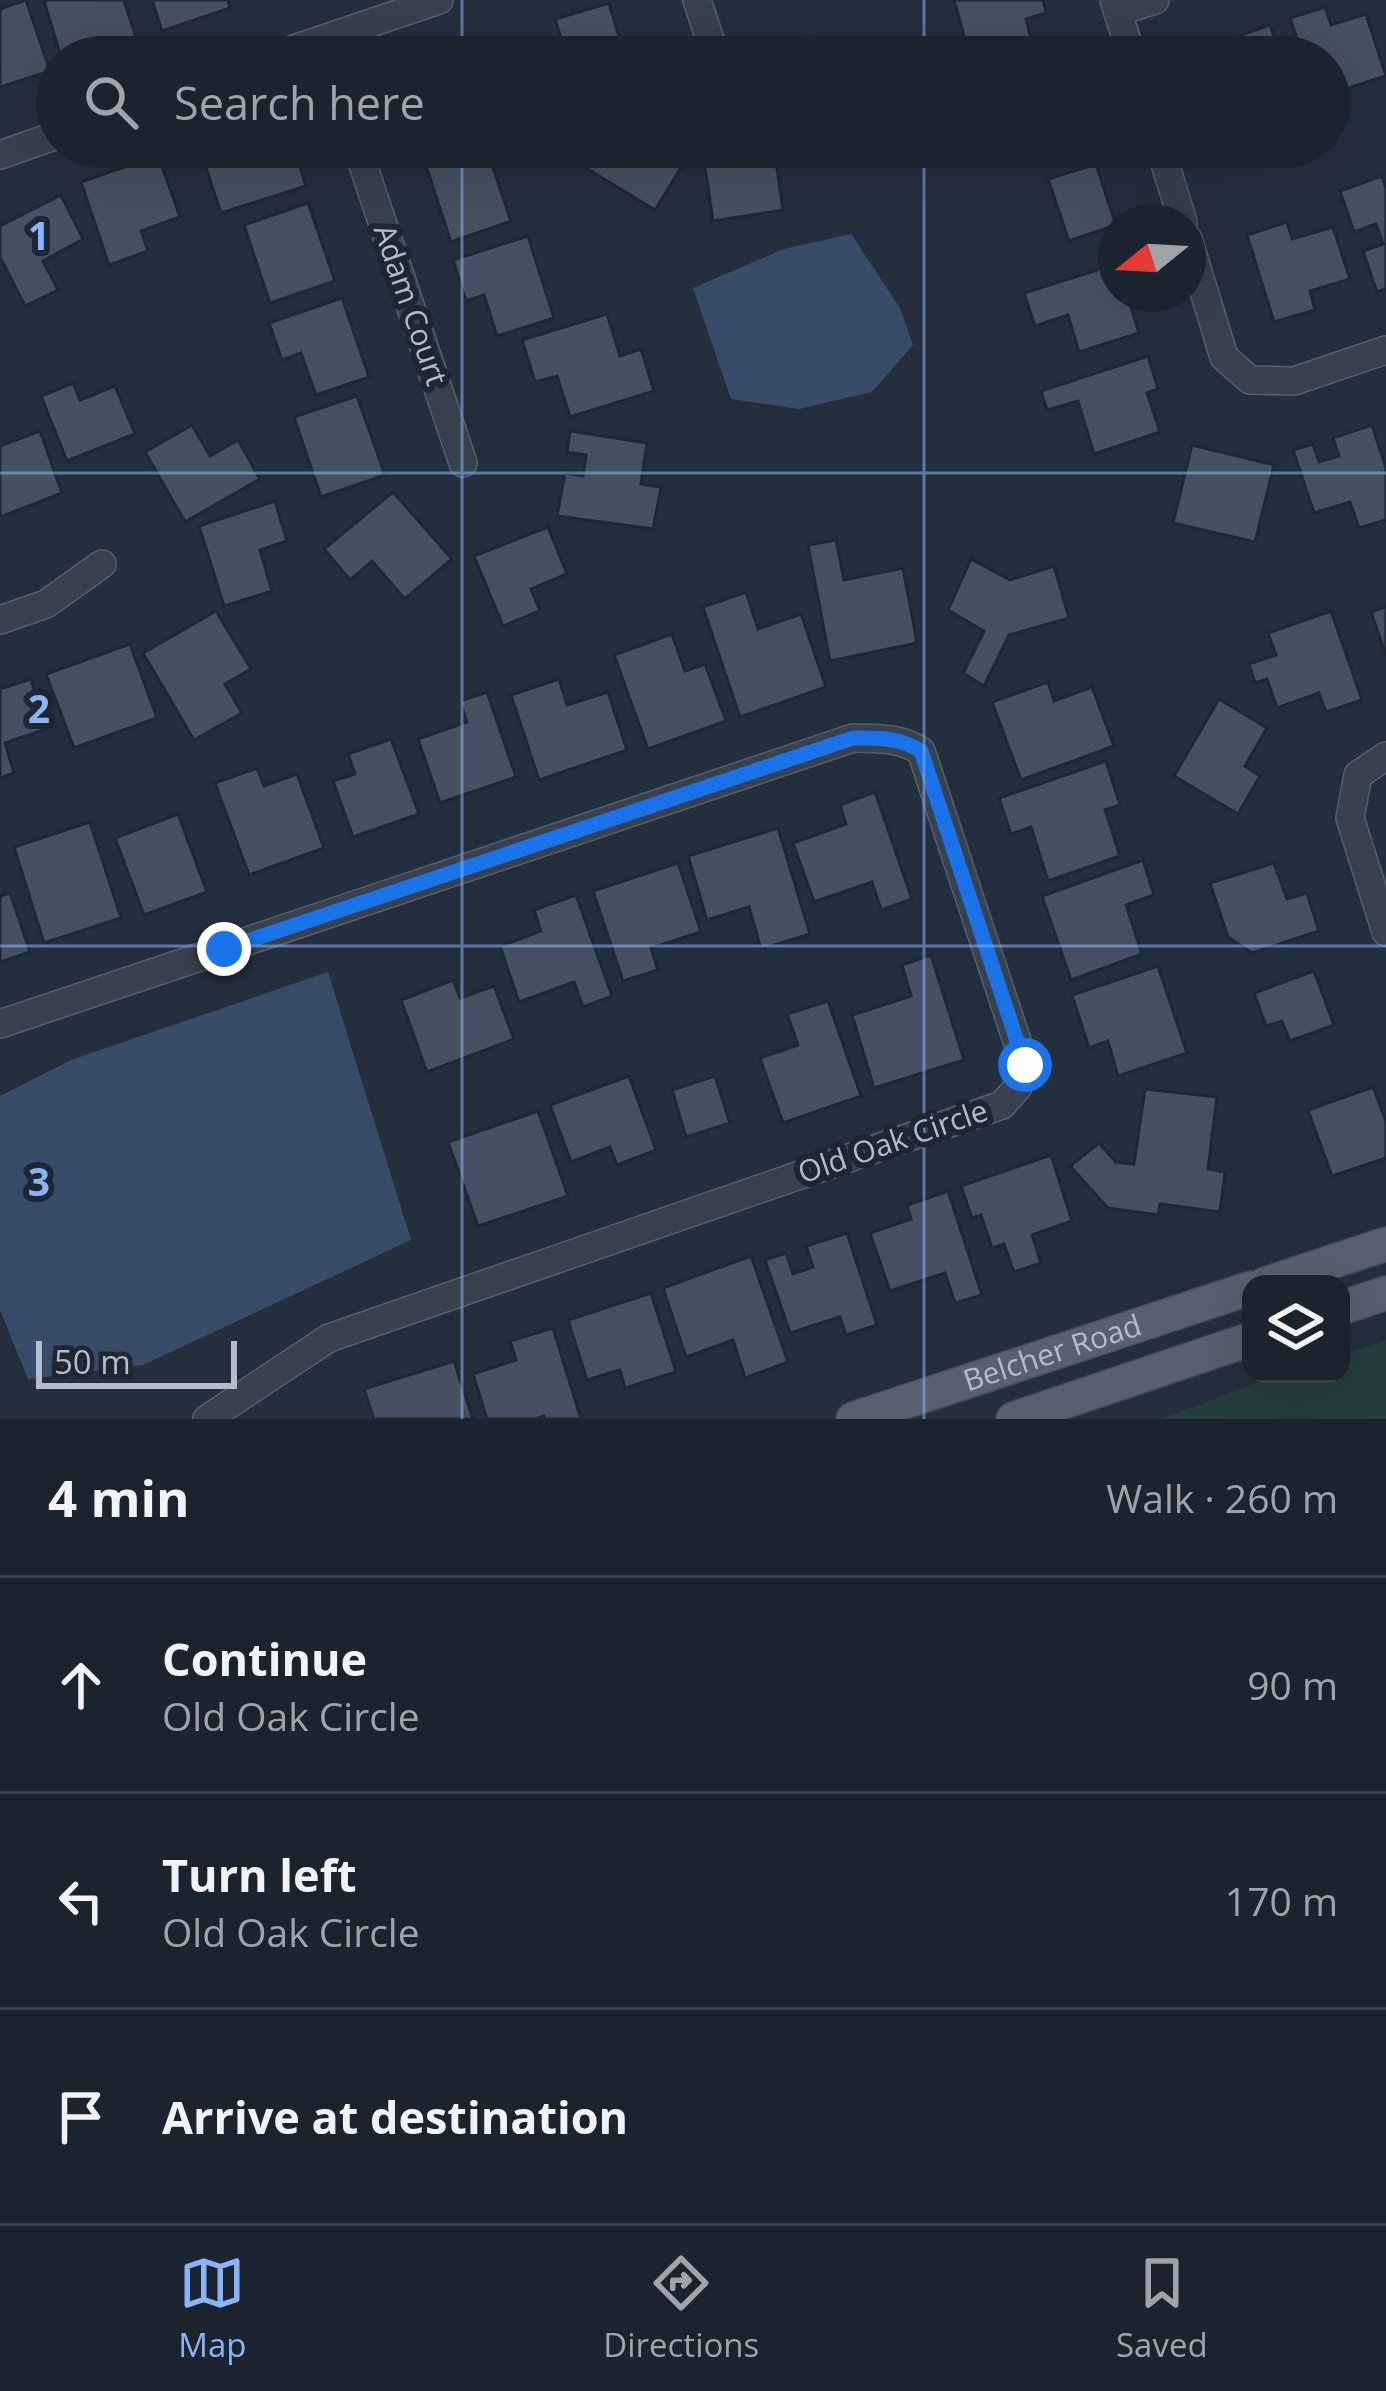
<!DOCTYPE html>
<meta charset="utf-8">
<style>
:root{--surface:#1b232e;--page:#282f3a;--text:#f1f3f6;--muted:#a0a4aa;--line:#39404a;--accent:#8ab4f8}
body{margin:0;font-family:"Open Sans",sans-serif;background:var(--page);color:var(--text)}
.controls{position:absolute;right:36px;bottom:36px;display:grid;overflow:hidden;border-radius:24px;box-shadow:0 12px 48px #0002}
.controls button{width:108px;height:108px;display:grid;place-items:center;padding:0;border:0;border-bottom:3px solid var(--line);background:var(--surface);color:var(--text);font:60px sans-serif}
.compass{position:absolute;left:1098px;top:204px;width:108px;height:108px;border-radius:50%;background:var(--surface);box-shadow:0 12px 48px #0002;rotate:252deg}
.scale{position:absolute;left:36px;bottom:30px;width:201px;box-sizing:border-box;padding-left:12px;border:6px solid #b4bcc9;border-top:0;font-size:33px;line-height:42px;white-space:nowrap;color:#b4bcc9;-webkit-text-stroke:9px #1d2633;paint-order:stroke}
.stop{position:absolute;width:36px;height:36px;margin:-27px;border:9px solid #1a73e8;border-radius:50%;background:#fff}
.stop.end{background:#1a73e8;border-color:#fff;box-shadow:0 3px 12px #0008}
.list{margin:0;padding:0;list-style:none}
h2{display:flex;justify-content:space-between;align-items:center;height:156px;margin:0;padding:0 48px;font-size:51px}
h2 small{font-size:39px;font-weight:400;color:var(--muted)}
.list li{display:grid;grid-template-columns:78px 1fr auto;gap:36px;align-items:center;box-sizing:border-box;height:216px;padding:0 48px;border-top:3px solid var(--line)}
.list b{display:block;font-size:45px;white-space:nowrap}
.list p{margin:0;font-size:39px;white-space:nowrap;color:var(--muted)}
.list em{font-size:39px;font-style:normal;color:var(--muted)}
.icon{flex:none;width:66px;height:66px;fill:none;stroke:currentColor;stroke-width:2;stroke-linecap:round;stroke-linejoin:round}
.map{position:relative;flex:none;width:1386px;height:1419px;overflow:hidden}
.search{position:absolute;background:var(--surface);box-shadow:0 12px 48px #0002;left:36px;right:36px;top:36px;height:132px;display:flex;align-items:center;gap:30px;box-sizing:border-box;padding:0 42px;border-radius:66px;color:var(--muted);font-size:45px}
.sheet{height:804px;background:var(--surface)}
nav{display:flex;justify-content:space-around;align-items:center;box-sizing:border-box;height:168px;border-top:3px solid var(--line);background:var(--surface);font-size:33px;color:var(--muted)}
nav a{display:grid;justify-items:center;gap:6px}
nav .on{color:var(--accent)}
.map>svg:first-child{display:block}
.green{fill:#263c3f}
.water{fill:#394c67}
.building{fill:#455162;stroke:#1f2835;stroke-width:3}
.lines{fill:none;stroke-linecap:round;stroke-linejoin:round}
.minor-casing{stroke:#565f6c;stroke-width:30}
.major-casing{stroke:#414a57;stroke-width:36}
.minor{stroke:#38414e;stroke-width:27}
.major{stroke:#56606e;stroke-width:33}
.route{stroke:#1a73e8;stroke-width:15}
.grid{fill:none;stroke:#8ab4f8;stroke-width:3;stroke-opacity:0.55}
.labels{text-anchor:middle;stroke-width:12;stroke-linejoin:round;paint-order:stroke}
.street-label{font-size:30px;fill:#b4bcc9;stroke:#1d2633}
.grid-label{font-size:39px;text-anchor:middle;font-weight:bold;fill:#8ab4f8;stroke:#1d2633;stroke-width:12;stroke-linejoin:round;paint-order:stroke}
</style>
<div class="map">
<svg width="1386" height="1419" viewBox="0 0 1386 1419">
<rect width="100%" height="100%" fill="#242f3e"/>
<!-- green -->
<polygon class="green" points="1386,1340 1386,1419 1160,1419 1282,1374 1341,1374 1341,1355"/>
<!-- water -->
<g class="water">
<polygon points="851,234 900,308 913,345 872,392 799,409 731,399 693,288 784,249"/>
<polygon points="328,972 411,1240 143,1365 28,1379 0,1310 0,1096 71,1060"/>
</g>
<!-- building -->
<g class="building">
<polygon points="26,0 50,71 0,87 0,9"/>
<polygon points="49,0 124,0 136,38 77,57 61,57 44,1"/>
<polygon points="152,0 228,0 230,8 162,31"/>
<polygon points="954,0 1043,0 1046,13 1026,19 1036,55 970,57"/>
<polygon points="609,3 625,57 567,57 555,19"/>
<polygon points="1325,7 1331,25 1366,14 1386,76 1329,94 1329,57 1303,57 1290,18"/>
<polygon points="1270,25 1281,57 1192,57 1191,52"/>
<polygon points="806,36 880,46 878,57 803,57"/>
<polygon points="199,147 274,147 276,151 294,147 306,186 221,213"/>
<polygon points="486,147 511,221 451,242 426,166"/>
<polygon points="581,147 680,147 690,153 655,210 573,160"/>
<polygon points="702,147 774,147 783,210 713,221"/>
<polygon points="1021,147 1072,147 1026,162"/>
<polygon points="158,155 180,217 141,231 148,251 109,265 81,182"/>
<polygon points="1096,164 1116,225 1069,241 1048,179"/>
<polygon points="1382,176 1386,188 1386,289 1377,292 1363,251 1383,244 1376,224 1354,232 1340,191"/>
<polygon points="61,195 83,239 43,261 58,290 25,306 0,257 0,226"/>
<polygon points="308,203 335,281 270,303 244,225"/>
<polygon points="1287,222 1292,239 1333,227 1350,279 1310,291 1315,310 1274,322 1247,235"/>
<polygon points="528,236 554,318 497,336 484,295 466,301 453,260"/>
<polygon points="1116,264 1116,294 1127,294 1139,333 1079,352 1068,315 1035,326 1024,293"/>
<polygon points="342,298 369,377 316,395 301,353 282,360 269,323"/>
<polygon points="607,314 620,356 641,349 654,391 570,417 557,376 535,382 522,340"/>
<polygon points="1148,356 1158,389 1147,393 1160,432 1094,454 1078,401 1047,410 1041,391"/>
<polygon points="73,383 80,400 115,386 135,434 67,461 41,396"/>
<polygon points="357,396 385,475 321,497 294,417"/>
<polygon points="192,425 210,456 238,440 260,479 185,522 145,452"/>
<polygon points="1372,425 1386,468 1386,520 1359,528 1350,502 1314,513 1293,450 1313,444 1319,462 1339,456 1333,438"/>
<polygon points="40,431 62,493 0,517 0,446"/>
<polygon points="570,431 647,443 641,484 661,487 653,529 557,516 565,473 583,476 586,455 567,452"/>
<polygon points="1192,445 1274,465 1255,542 1173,523"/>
<polygon points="393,492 452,559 405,599 372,561 350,580 324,549"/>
<polygon points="275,501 287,541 260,550 272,591 224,606 199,526"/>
<polygon points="548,527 567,574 531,589 540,611 503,626 474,556"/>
<polygon points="836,540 844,580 903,568 917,643 830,661 808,545"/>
<polygon points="971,559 1010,580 1054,566 1069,618 1009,635 984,686 963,673 984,631 948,610"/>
<polygon points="746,592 758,629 801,614 826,687 740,717 703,607"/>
<polygon points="1386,607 1386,656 1371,612"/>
<polygon points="216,611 251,669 225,684 242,713 194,740 143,653"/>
<polygon points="1331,611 1362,700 1326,712 1319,693 1277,708 1267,679 1255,683 1249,664 1276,655 1268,633"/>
<polygon points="672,634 685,671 705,664 726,721 648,749 614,655"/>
<polygon points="130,644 157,718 74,748 46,674"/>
<polygon points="31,679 46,729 5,743 14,773 0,778 0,689"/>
<polygon points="559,679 567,705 608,692 627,750 539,780 511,695"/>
<polygon points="1048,682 1054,701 1092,687 1114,746 1021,780 992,702"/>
<polygon points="487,692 516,777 440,803 418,739 467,722 460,701"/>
<polygon points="1219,699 1267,728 1245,766 1260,776 1238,814 1174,776"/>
<polygon points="391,739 419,814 353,837 333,781 355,774 348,754"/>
<polygon points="1106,761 1120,805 1105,810 1120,856 1048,881 1031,827 1011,834 999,798"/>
<polygon points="257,768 264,786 297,774 324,848 249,875 215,783"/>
<polygon points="875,792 912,899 881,910 872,882 814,902 793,843 846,824 840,805"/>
<polygon points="178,814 207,892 144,915 115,838"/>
<polygon points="90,822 121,918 44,943 14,847"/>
<polygon points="778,828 810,934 761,949 749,907 707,920 688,856"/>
<polygon points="1143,860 1154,895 1126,905 1142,954 1071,980 1042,896"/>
<polygon points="678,863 701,932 651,948 658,970 623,981 593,891"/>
<polygon points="1274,863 1287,899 1307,893 1319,931 1252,953 1228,937 1210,883"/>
<polygon points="10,893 30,952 0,962 0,896"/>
<polygon points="576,895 612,996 583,1007 574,982 519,1002 500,946 541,931 534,910"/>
<polygon points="931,955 964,1060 874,1088 852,1015 911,996 902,965"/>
<polygon points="1158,966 1187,1053 1118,1076 1108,1041 1089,1048 1072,995"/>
<polygon points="1314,971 1334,1025 1290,1041 1282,1021 1266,1026 1254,993"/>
<polygon points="453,980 460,998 494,986 514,1039 427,1072 401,1000"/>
<polygon points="828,1001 861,1096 783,1123 760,1058 798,1045 787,1014"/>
<polygon points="629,1076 656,1150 617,1165 610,1147 571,1162 550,1105"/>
<polygon points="715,1076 730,1123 686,1137 672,1090"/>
<polygon points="1373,1087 1386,1121 1386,1158 1332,1176 1308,1110"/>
<polygon points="1145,1089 1217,1097 1208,1169 1225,1172 1220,1212 1160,1204 1158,1215 1108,1208 1070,1166 1099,1143 1116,1162 1134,1164"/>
<polygon points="538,1111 568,1196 478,1226 448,1142"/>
<polygon points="1051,1155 1072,1221 1032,1235 1041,1263 1014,1272 1004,1244 992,1248 981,1215 972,1218 961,1186"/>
<polygon points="948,1191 982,1295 955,1303 945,1273 890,1291 870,1233 911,1219 907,1205"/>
<polygon points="847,1233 877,1325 846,1335 840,1317 790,1333 765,1260 786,1253 793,1274 813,1267 806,1246"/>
<polygon points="751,1256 788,1362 745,1378 733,1340 686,1357 663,1288"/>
<polygon points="651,1293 676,1372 625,1388 620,1370 587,1380 568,1320"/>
<polygon points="553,1328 581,1419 545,1419 544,1416 535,1419 487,1419 473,1374 516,1360 510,1341"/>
<polygon points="454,1361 473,1419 374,1419 364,1389"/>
</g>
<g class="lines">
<defs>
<g id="minor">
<polyline points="697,0 715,55"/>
<polyline points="1114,0 1132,57"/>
<polyline points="1118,12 1155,0"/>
<polyline points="270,57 439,0"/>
<polyline points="357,147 463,463"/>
<polyline points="1160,147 1183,222"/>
<polyline points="0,155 57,135"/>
<polyline points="1188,239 1224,357 1250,380 1294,381 1386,350"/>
<polyline points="0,620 46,604 102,564"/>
<polyline points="1386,756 1358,775 1350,818 1386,932"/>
<path d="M 0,1024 L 853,738 C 878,739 899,737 921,751 L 1025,1065 L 1018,1087 L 1002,1105 L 329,1338 L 207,1419"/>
</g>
<g id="major">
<polyline points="1265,1284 1386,1244"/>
<polyline points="1341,1308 1386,1293"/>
<path id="s1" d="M 853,1419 L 1251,1288"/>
<polyline points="1013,1419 1251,1339"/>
</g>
</defs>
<!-- minor casing -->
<use href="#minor" class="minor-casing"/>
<!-- major casing -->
<use href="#major" class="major-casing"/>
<!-- minor -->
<use href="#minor" class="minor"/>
<!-- major -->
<use href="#major" class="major"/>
</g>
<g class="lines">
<!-- route -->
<path class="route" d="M 224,949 L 853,738 C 878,738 899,737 921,751 L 1025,1065"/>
</g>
<!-- grid -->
<path class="grid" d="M 462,0 L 462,57M 924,0 L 924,57M 462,147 L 462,1419M 924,147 L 924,1419M 0,473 L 1386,473M 0,946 L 1386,946"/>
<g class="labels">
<!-- street labels -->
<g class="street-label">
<text transform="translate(410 305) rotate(71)" y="10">Adam Court</text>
<text transform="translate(893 1142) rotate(-19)" y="10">Old Oak Circle</text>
<text dy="10" stroke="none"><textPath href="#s1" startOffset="210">Belcher Road</textPath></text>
</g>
</g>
<g class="grid-label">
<text x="39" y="250">1</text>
<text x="39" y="723">2</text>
<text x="39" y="1196">3</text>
</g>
</svg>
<div class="controls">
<button><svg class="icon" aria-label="layers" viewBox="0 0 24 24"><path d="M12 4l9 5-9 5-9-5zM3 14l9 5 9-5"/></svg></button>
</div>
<svg class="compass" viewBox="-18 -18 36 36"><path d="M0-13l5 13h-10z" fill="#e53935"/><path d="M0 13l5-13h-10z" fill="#a0a4aa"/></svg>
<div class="scale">50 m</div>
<div class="stop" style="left:1025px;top:1065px"></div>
<div class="stop end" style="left:224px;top:949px"></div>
<div class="search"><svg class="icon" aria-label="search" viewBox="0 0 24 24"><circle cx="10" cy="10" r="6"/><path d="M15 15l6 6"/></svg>Search here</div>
</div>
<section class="sheet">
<h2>4 min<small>Walk · 260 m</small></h2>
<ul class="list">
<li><svg class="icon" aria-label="ahead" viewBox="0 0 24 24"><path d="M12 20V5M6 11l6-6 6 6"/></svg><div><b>Continue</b><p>Old Oak Circle</p></div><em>90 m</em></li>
<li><svg class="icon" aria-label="left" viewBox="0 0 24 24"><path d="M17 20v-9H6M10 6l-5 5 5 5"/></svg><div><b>Turn left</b><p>Old Oak Circle</p></div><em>170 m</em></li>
<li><svg class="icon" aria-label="arrive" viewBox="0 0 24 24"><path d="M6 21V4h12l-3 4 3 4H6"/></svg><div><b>Arrive at destination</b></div></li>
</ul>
</section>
<nav>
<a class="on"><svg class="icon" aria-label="map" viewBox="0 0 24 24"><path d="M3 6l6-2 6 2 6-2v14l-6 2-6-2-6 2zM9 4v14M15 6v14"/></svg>Map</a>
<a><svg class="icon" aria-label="directions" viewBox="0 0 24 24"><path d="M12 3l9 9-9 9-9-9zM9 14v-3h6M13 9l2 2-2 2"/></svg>Directions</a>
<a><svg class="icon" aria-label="saved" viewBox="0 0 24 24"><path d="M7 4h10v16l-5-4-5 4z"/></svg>Saved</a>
</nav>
